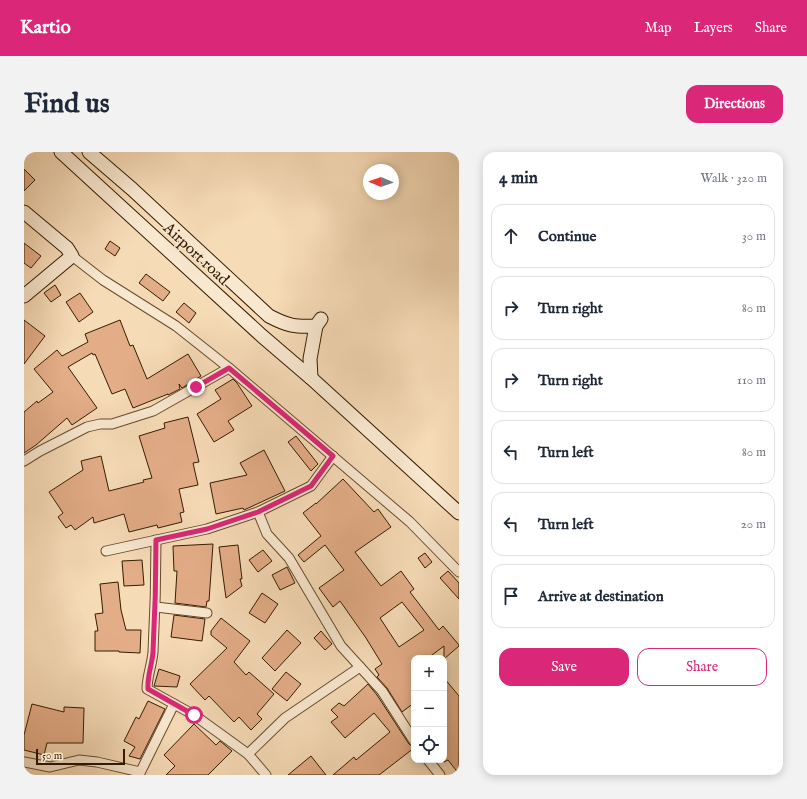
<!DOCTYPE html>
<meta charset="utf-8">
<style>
:root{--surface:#fff;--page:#f2f2f3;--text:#1f2937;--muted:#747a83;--line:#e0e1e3;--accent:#db2777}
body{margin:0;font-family:"IM FELL English",serif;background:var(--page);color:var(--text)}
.controls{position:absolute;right:12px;bottom:12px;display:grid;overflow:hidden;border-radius:8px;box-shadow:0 2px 10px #0003}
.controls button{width:36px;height:36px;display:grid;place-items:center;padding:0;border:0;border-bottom:1px solid var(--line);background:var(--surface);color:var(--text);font:20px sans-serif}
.compass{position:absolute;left:339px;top:12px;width:36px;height:36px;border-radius:50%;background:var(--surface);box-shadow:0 2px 10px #0003;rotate:272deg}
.scale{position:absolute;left:12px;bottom:10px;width:89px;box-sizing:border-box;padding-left:4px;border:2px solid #351c01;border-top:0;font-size:11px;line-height:14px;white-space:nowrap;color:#351c01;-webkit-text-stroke:3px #f9e8d0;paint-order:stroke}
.stop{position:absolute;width:12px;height:12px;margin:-9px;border:3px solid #db2777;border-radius:50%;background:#fff}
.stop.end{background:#db2777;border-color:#fff;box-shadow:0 1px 4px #0008}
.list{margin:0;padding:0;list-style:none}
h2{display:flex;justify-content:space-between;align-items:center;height:52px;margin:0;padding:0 16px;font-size:17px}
h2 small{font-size:13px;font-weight:400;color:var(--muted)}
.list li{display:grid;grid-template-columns:26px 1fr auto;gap:12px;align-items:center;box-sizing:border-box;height:64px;margin:0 8px 8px;padding:0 8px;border:1px solid var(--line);border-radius:12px}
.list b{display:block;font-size:15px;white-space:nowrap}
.list em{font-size:13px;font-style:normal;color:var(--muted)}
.actions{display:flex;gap:8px;padding:12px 16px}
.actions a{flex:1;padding:9px 0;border:1px solid var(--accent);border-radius:12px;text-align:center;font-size:14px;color:var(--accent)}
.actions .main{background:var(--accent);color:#fff}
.icon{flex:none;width:22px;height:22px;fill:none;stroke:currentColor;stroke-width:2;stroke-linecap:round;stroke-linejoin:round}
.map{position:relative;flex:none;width:435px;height:623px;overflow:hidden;border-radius:12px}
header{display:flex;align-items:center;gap:24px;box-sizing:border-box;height:56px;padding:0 20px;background:var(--accent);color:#fff}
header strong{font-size:19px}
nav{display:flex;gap:22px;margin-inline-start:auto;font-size:14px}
.intro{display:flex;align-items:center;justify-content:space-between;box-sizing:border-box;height:96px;padding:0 24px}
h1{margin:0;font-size:28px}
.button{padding:10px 18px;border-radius:12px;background:var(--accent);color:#fff;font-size:14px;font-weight:700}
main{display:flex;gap:24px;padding:0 24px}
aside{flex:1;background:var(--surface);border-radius:12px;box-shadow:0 2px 10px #0003}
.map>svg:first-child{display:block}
.building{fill:#e3ad88;stroke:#351c01;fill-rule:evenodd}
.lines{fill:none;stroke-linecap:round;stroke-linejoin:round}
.minor-casing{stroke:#654c2e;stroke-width:11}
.secondary-casing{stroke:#351c01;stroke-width:15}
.minor{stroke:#f9e8d0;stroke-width:9}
.secondary{stroke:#f9e8d0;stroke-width:13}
.route{stroke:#db2777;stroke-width:5}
.labels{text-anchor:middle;stroke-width:3;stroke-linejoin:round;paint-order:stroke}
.street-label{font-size:16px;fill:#351c01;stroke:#f9e8d0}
</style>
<header>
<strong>Kartio</strong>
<nav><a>Map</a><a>Layers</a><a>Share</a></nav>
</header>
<div class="intro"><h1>Find us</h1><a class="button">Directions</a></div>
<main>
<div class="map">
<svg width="435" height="623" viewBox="0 0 435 623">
<rect width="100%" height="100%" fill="#f6dbb7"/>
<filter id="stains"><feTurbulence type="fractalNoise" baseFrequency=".005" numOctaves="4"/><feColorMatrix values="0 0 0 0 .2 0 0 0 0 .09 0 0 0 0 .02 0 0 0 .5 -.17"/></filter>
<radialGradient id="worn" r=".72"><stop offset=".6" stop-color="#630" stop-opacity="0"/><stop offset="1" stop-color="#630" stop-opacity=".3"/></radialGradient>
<!-- building -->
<g class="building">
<polygon points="0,17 11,28 0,39"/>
<polygon points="86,89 96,96 91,104 81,97"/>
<polygon points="0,91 17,104 7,116 0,111"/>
<polygon points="122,122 146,140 139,149 115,131"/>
<polygon points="31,133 37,143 27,150 20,141"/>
<polygon points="56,141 69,160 55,170 42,150"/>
<polygon points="160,151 172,161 165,171 152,160"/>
<polygon points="0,168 21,184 0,212"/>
<polygon points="96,168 106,194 109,193 123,227 164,202 177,224 158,236 155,232 156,237 144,243 144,242 109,256 101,237 88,242 71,202 69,203 68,201 44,215 73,256 48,273 43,266 12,293 0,301 0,260 13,249 14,251 29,240 10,217 33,198 38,204 64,190 61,182"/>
<polygon points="209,227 213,231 228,254 204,269 210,278 190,290 173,262 197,247 191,238"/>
<polygon points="164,265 175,310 169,311 174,333 155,337 160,360 156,361 158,370 134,376 133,373 105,380 100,362 70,371 69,365 51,378 47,373 42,376 34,365 39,361 25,340 59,318 57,309 77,304 85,339 120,330 119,328 128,326 115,284 141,276 140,271"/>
<polygon points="272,284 294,312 287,319 264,290"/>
<polygon points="240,298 261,339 220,358 219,356 192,362 186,331 223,323 216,311"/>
<path d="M 319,327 L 350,360 L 354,357 L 367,375 L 331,400 L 357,434 L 377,419 L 390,437 L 386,440 L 415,478 L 419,474 L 435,493 L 435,494 L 420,507 L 420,494 L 404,506 L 390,506 L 390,551 L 378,560 L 363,536 L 353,525 L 355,523 L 351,517 L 358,512 L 342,486 L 316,449 L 309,455 L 295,436 L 320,418 L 301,393 L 280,410 L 274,403 L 297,384 L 279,361 L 292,351 L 292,352 ZM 378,450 L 400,478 L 375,495 L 356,466 Z"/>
<polygon points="189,392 185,449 183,449 182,455 151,451 153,419 150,419 149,394"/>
<polygon points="214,393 218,427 216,427 218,434 202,446 195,395"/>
<polygon points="239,398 248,409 234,420 225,408"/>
<polygon points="401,401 408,410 401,416 394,406"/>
<polygon points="118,408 120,433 100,434 98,409"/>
<polygon points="263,415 271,431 256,438 248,423"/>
<polygon points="424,419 435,431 435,447 416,426"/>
<polygon points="94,430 97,458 102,478 117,478 116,501 95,500 95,499 71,499 71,479 74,479 71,462 79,461 76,432"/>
<polygon points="238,441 254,452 241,471 225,461"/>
<polygon points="150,463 181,467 178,489 147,485"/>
<polygon points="197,466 226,489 210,510 222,523 225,520 250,542 233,562 238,567 227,578 215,565 210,570 185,544 181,548 166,532 203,496 187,483 187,479"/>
<polygon points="263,478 277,491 251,519 238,506"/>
<polygon points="297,479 308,492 301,498 290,486"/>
<polygon points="135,517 156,524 153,535 130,534"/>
<polygon points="262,520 277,532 263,549 248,537"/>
<polygon points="420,526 435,544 435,622 424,608 420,610"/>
<polygon points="344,532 353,543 385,592 390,595 390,596 355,623 309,623 330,605 332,608 366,580 350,561 321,586 307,570 314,565 307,558 315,551 320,554"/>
<polygon points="124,549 141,557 116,607 105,604 111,595 100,589 112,565 115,567"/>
<polygon points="8,552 40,560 40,555 60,556 59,591 23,591 20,603 0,598 0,583"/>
<polygon points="170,572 192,593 196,589 208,599 184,623 142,623 151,614 140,603"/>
<polygon points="287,604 302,623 264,623"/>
</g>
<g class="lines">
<defs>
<g id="minor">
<polyline points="48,104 79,128 152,174 205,216 386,370 435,420"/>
<polyline points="0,309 16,299 63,275 76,272 88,272 129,259 205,216"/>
<polyline points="234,360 243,382 265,406 317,494 358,539 390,589"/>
<path d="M 132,388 C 132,426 131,463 129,500 C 128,513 123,524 123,537 L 170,563 L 224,602 L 242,623"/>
<polyline points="82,399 183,377 234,360 287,334 309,304"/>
<polyline points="132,455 183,461"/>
<polyline points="224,602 261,566 336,515"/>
<polyline points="404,608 416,623"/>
<polyline points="0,610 26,615 55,608 73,610 116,620"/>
<polyline points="115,623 150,552"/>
</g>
<g id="secondary">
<polyline points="37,0 238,184 287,226 435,361"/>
<path d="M 65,0 L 108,37 L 245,164 C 264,174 271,175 292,174 L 297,167"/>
<polyline points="0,60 43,96 48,104 0,144"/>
<polyline points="287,226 286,207 292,174"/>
</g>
</defs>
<!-- minor casing -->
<use href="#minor" class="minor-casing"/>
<!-- secondary casing -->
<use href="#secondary" class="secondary-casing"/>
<!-- minor -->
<use href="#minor" class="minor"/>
<!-- secondary -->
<use href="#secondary" class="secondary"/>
</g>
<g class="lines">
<!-- route -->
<path class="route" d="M 170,563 L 124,537 C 123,524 128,513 129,500 C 131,463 132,426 132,388 L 183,377 L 234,360 L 287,334 L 309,304 L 205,216 L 172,235"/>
</g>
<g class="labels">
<!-- street labels -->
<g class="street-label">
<text transform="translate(173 101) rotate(43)" y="6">Airport road</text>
</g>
</g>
<rect width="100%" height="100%" filter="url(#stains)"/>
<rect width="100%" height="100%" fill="url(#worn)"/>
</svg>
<div class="controls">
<button>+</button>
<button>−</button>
<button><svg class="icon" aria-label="locate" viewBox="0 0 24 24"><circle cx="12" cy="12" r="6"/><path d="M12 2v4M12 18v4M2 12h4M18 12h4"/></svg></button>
</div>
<svg class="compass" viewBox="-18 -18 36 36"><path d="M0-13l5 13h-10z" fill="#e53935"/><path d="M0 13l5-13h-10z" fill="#747a83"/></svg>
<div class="scale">50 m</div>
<div class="stop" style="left:170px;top:563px"></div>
<div class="stop end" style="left:172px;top:235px"></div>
</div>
<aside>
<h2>4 min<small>Walk · 320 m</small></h2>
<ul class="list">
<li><svg class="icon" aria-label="ahead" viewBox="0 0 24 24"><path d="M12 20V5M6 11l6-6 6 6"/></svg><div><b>Continue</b></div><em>30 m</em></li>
<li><svg class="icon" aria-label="right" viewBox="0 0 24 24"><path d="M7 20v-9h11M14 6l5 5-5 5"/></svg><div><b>Turn right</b></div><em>80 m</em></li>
<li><svg class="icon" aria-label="right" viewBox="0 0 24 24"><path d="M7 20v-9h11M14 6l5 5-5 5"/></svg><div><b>Turn right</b></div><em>110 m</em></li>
<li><svg class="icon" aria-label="left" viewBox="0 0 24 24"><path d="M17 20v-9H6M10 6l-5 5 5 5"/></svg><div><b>Turn left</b></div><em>80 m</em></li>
<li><svg class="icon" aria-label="left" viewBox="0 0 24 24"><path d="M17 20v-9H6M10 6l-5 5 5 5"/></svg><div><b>Turn left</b></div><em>20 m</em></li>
<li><svg class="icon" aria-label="arrive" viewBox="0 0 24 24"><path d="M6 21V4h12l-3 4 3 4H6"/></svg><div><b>Arrive at destination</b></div></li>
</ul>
<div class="actions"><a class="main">Save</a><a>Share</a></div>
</aside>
</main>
